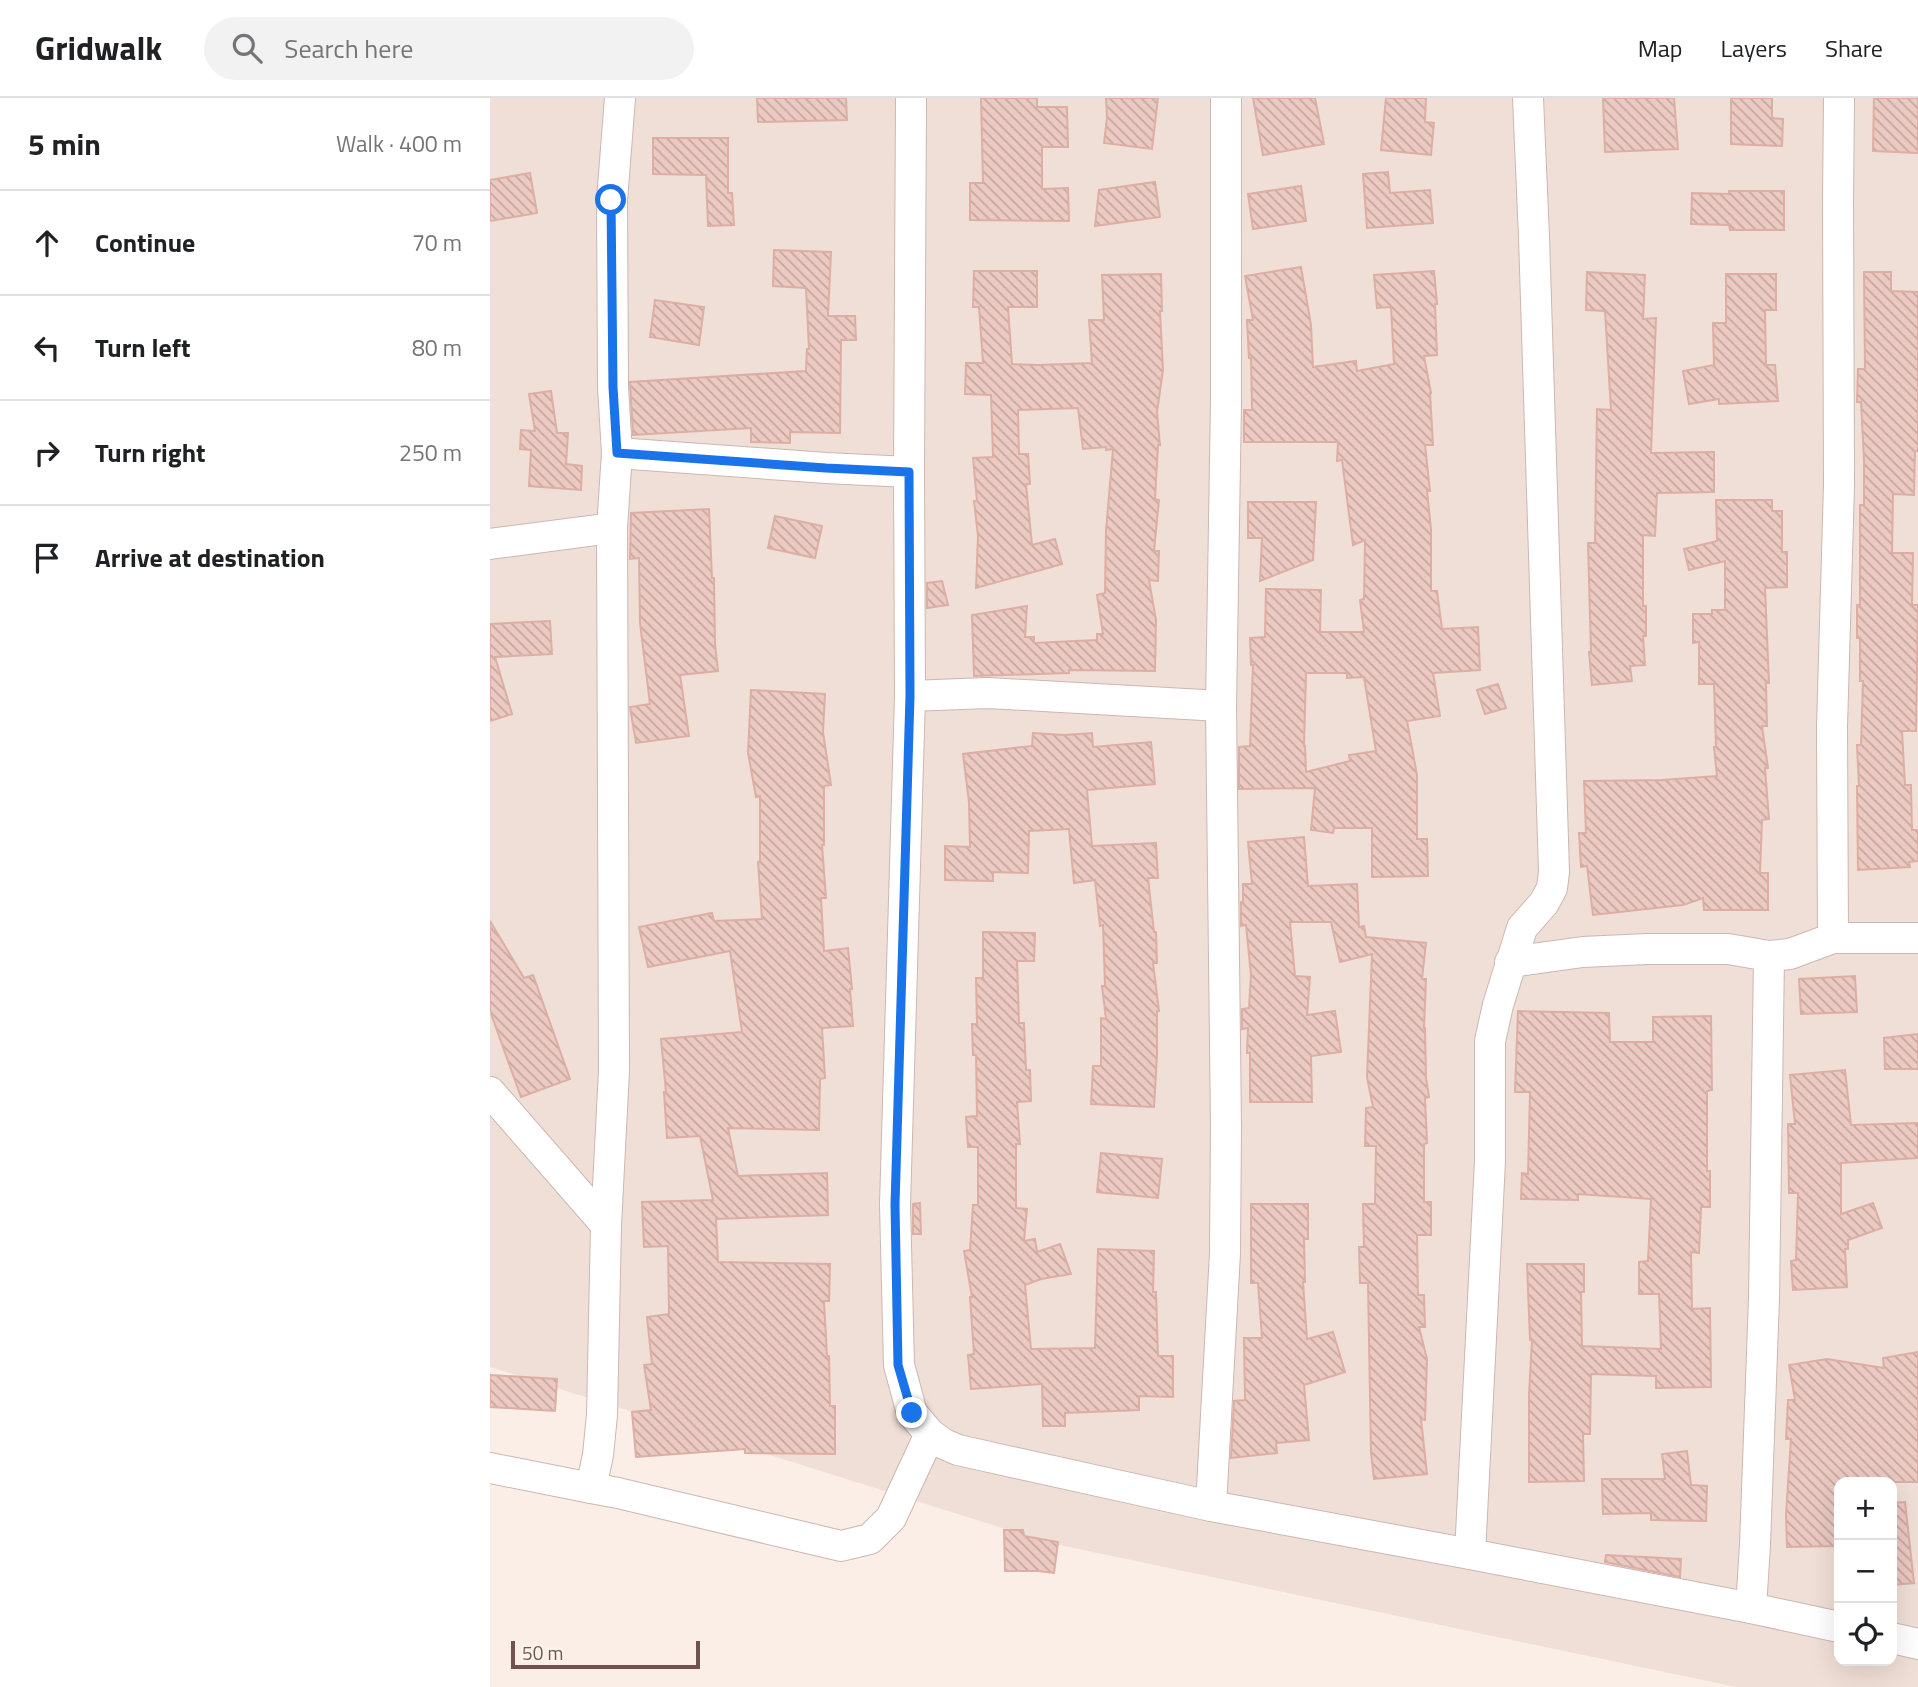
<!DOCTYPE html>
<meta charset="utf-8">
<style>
:root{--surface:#fff;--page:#f2f2f2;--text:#202124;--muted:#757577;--line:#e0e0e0}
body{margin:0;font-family:"Titillium Web",sans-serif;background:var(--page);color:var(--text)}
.controls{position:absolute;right:21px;bottom:21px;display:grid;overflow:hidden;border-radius:14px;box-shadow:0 7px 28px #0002}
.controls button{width:63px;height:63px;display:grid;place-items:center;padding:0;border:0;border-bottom:2px solid var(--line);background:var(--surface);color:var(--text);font:35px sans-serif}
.scale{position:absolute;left:21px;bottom:18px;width:189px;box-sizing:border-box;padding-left:7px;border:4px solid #70534e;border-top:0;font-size:19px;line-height:24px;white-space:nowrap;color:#70534e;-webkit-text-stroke:5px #fdf3ed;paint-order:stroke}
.stop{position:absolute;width:21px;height:21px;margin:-16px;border:5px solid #1a73e8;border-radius:50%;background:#fff}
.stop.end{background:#1a73e8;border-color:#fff;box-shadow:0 2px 7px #0008}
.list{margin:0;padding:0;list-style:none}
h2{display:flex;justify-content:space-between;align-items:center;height:91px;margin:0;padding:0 28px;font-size:30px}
h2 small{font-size:23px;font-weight:400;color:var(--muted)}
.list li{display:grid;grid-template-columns:46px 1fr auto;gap:21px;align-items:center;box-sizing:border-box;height:105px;padding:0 28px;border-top:2px solid var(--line)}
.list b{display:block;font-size:26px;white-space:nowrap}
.list em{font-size:23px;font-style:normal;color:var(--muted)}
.icon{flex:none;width:38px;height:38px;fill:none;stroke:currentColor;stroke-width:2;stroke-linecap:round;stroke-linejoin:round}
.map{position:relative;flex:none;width:1428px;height:1589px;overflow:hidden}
header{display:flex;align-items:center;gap:42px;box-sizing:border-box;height:98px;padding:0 35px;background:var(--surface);border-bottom:2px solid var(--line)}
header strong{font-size:33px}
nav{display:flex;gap:38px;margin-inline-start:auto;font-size:24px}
.search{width:490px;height:63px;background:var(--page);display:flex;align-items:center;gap:18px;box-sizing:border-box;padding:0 24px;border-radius:38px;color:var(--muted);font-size:26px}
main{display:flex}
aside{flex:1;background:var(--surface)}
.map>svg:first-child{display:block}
.residential{fill:#f0dfd6;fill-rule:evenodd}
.building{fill:url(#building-back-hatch);stroke:#ddaea4;stroke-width:2;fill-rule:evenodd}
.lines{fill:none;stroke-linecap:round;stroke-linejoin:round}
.minor-casing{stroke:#ccb7b1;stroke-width:32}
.minor{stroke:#fff;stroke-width:30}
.route{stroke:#1a73e8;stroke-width:9}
</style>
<header>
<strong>Gridwalk</strong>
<div class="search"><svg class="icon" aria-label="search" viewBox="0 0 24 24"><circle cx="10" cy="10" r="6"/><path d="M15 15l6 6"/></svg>Search here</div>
<nav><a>Map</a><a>Layers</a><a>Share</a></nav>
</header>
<main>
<aside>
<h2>5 min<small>Walk · 400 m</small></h2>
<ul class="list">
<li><svg class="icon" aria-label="ahead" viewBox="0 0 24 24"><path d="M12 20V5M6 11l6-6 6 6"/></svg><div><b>Continue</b></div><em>70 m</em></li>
<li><svg class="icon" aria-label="left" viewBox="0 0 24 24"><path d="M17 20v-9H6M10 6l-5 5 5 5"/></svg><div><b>Turn left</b></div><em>80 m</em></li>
<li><svg class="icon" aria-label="right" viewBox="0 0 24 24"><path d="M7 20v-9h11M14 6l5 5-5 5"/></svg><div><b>Turn right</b></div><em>250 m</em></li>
<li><svg class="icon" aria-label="arrive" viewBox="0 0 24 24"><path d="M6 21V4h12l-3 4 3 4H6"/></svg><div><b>Arrive at destination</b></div></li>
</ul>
</aside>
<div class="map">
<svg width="1428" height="1589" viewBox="0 0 1428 1589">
<defs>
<pattern id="building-back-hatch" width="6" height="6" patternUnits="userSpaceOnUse" patternTransform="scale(1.75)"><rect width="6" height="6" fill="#eccac2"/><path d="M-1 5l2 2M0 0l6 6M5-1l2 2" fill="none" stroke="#c4a7a0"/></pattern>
</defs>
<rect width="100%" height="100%" fill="#faeee7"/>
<!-- residential -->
<path class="residential" d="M 0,0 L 1428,0 L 1428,1589 L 1246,1589 L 560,1445 L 0,1269 ZM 1349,1384 L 1402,1384 L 1402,1563 L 1349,1563 Z"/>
<!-- building -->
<g class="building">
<polygon points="267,0 356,0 357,22 268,24"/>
<polygon points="491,0 547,0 547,9 577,9 578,49 552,49 552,91 578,90 579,123 480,122 480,85 493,85"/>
<polygon points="616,0 668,0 662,51 614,45 617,20"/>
<polygon points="763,0 825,0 834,46 773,57"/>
<polygon points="896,0 936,0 935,24 944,25 941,57 891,52"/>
<polygon points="1113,0 1184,0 1188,51 1115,54"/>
<polygon points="1241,0 1282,0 1282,20 1293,21 1292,48 1241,46"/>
<polygon points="1384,0 1428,0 1428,55 1383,53"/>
<polygon points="163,40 238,40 238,95 242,95 244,127 218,128 216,77 163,76"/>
<polygon points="898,74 900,95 940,92 943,125 877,130 873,76"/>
<polygon points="40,75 47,115 0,123 0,82"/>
<polygon points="665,84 670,119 605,128 609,92"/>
<polygon points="811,88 816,123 763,131 758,96"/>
<polygon points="1239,93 1294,93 1294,132 1240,132 1239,127 1201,126 1202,95 1239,96"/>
<polygon points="284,152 341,154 338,218 365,218 366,242 351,242 350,335 300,334 300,345 261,344 261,330 143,337 140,284 316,273 317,251 319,251 316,190 283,188"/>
<path d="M 811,169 L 821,227 L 823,269 L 866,263 L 867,273 L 904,266 L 901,209 L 887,210 L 884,177 L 944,173 L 947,206 L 945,206 L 947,257 L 934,258 L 941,295 L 940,295 L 943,347 L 935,347 L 940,393 L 937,393 L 941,431 L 941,493 L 947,493 L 952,531 L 988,529 L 990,572 L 943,575 L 950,618 L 917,623 L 927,677 L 927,741 L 937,741 L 938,778 L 882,779 L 882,730 L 844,730 L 843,735 L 821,732 L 825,690 L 749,691 L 749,649 L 760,648 L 763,567 L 761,567 L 760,540 L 775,539 L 776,491 L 831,492 L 830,534 L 874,534 L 870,502 L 874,501 L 875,442 L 863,447 L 852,362 L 847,363 L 848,344 L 754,344 L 754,312 L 762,312 L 761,260 L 759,260 L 757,222 L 763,222 L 755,178 ZM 816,575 L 857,575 L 857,580 L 874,579 L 886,653 L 859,657 L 860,663 L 816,674 L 815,648 L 814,648 Z"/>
<polygon points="484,173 547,173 547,209 518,209 522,266 549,267 602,265 599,222 614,222 612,177 671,176 672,213 670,213 673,272 667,314 670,347 668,347 665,401 669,402 664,453 669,453 668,483 659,482 666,522 665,573 579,572 579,575 484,578 482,517 537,508 535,539 544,539 544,545 607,542 607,536 613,536 607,497 615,495 616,433 623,351 616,352 616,349 593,351 588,310 528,312 529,356 538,356 540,386 536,386 542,447 565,441 572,466 486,490 488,438 484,403 487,403 483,360 503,359 501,297 475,296 476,265 493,265 489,209 483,209"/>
<polygon points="1097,174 1155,177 1153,221 1166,220 1161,355 1224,354 1224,394 1167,395 1165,438 1153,437 1153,508 1156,508 1156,538 1153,538 1155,567 1140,568 1142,583 1102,587 1099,554 1101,554 1098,445 1105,445 1107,311 1121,312 1115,213 1096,212"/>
<polygon points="1374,174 1401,174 1401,193 1428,194 1428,353 1425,353 1424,397 1403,396 1402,455 1423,455 1422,507 1428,507 1426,633 1412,633 1415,687 1421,687 1422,732 1428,732 1428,763 1419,764 1420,769 1368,772 1367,688 1369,688 1367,647 1371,647 1373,583 1370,583 1370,540 1367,540 1367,507 1370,507 1370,407 1374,407 1374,362 1371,304 1367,304 1368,271 1375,271"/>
<polygon points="1236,176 1286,176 1286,212 1275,212 1276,267 1285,267 1288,303 1229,306 1229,301 1199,306 1193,273 1224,267 1223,225 1236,225"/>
<polygon points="165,202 214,209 209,247 160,239"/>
<polygon points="61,293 67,335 78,335 76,366 92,368 91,392 39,388 41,352 30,351 31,332 45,333 39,296"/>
<polygon points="1226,402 1282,402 1282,413 1292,413 1292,454 1297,454 1297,489 1275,490 1279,585 1276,585 1277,628 1272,628 1278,670 1275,670 1279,721 1272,722 1270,775 1278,775 1278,812 1214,812 1213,800 1193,807 1103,817 1097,768 1091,769 1089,735 1096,735 1094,683 1172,682 1227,678 1224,649 1226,649 1224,586 1209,586 1209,544 1203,545 1203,516 1222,516 1222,512 1235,512 1235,463 1199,472 1194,451 1227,443"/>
<polygon points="758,404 826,404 823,462 770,483 772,440 758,440"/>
<polygon points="219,411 222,480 224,480 225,546 228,573 190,577 199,638 146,645 140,609 160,606 150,525 149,460 140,461 141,415"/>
<polygon points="285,418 332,428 325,460 278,450"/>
<polygon points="452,483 458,507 437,510 437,485"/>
<polygon points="60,523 62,556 5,559 22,616 0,623 0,559 1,559 0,559 0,526"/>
<polygon points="1008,586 1016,610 995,616 987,592"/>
<polygon points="261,592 335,596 333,634 341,687 334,688 334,747 332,747 336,800 331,800 334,853 358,850 362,891 360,891 363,928 332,930 335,980 330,981 329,1032 238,1030 248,1078 337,1075 338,1117 226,1121 228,1164 340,1166 339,1203 334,1203 337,1258 339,1258 340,1308 345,1308 345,1356 255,1355 255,1351 146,1359 142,1314 161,1312 154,1267 162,1266 157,1219 179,1216 178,1148 154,1149 152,1104 223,1102 210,1038 177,1040 174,994 176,994 171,941 252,934 240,853 158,869 149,829 222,815 224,823 272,821 268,764 270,763 270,698 266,699 258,655"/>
<polygon points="543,635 574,637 602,635 603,649 661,644 665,686 597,692 602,748 666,745 668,780 658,780 664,834 666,834 667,865 663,865 669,913 667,913 667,957 664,1009 601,1006 603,968 611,968 611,920 616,921 612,888 615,888 613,827 610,828 605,782 584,785 579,731 539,733 538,775 503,774 503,783 455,782 455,748 480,749 479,704 473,656 542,648"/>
<polygon points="814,739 818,788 867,786 869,829 874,828 876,839 936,845 932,881 936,881 934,930 935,930 936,980 939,999 935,1000 937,1045 934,1046 934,1104 941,1104 941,1137 927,1137 928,1197 934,1197 935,1229 929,1229 937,1261 935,1322 931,1321 937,1376 884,1381 881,1355 878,1185 870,1185 869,1149 874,1149 873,1106 885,1106 886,1048 875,1048 876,1010 883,1009 877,979 882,856 850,864 841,824 800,824 805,878 820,879 817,917 845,913 851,954 821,958 822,1004 760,1004 760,955 757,955 758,930 752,931 752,911 759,910 761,877 756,827 751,828 751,804 753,804 753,786 762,786 758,744"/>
<polygon points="0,823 34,880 43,877 80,981 31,999 0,913"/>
<polygon points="493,834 545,835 544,863 527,863 529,925 534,925 536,972 540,972 541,1003 527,1004 530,1046 526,1046 526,1110 537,1111 534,1143 545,1141 547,1154 570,1146 581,1176 551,1181 535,1187 541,1251 605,1250 608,1151 664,1153 663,1194 666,1194 668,1258 683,1258 683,1299 649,1298 649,1312 575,1315 575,1328 553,1328 552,1286 481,1291 478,1257 484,1256 480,1199 482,1199 474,1153 480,1152 483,1107 488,1107 488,1049 478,1049 476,1019 487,1018 486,957 483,957 482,926 487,926 486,880 493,880"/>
<polygon points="1365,878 1367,914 1311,916 1309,881"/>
<polygon points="1028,913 1119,915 1120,944 1163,944 1163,919 1221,918 1222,992 1217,993 1217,1073 1220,1073 1220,1109 1211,1109 1209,1155 1201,1154 1202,1211 1220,1210 1221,1289 1166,1290 1166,1278 1101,1276 1100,1336 1093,1336 1094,1383 1039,1384 1039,1297 1042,1242 1040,1242 1037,1166 1094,1166 1094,1194 1091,1194 1092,1248 1171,1251 1169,1196 1149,1196 1149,1164 1158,1163 1161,1101 1088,1096 1088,1102 1031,1101 1032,1075 1038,1076 1040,994 1025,994"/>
<polygon points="1428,936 1428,971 1395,971 1394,940"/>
<polygon points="1355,972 1361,1027 1428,1025 1428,1060 1351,1065 1351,1116 1383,1105 1392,1130 1358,1142 1358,1151 1355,1151 1357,1189 1303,1192 1301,1163 1306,1162 1308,1095 1299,1095 1298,1026 1305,1026 1300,977"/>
<polygon points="611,1055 672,1061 668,1100 607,1094"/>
<polygon points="430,1105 431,1136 423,1136 423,1106"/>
<polygon points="761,1106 818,1106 818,1141 814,1141 815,1184 813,1184 817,1241 843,1234 855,1274 814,1287 819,1342 786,1345 787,1355 741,1360 744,1303 755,1302 754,1240 772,1240 768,1185 761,1185"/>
<polygon points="1428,1254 1428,1384 1349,1384 1349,1448 1297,1449 1296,1417 1301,1341 1296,1341 1298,1302 1305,1302 1299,1267 1337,1261 1394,1270 1393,1260"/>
<polygon points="0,1277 67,1281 65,1313 0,1309"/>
<polygon points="1197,1353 1201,1387 1217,1388 1216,1423 1161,1422 1161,1415 1113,1416 1112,1381 1175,1381 1172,1356"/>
<polygon points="1415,1404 1424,1485 1402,1487 1402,1405"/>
<polygon points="514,1432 533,1432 534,1438 568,1444 564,1475 548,1473 515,1473"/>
<polygon points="1116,1457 1191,1461 1190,1479 1115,1464"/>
</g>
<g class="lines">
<defs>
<g id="minor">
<polyline points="421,0 419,374 420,598 405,1107 409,1267 422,1315 440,1336 454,1346 468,1352 721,1408 980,1456 1261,1510 1349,1529"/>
<polyline points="127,355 336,370 419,374"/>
<polyline points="0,446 122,430"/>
<polyline points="420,598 498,595 731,608"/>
<polyline points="1343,840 1342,629 1349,387 1348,102 1349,0"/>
<polyline points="1020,864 1093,854 1157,851 1238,851 1279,858 1300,856 1343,840 1428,840"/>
<polyline points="0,994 116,1127"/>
<polyline points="0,1370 101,1390 108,1357 112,1317 116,1127 124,973 122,430 127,355 123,289 122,102 130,0"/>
<polyline points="101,1390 128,1395 351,1448 380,1441 401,1420 440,1336"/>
<polyline points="721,1408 735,1155 736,1029 731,608 736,303 736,0"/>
<polyline points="980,1456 1000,1063 1000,943 1008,907 1032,830 1054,805 1062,790 1064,774 1044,139 1038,0"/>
<polyline points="1261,1510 1265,1447 1274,1200 1279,858"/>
<polyline points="1402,1540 1428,1546"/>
</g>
</defs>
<!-- minor casing -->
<use href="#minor" class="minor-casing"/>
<!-- minor -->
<use href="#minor" class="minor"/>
</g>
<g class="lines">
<!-- route -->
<polyline class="route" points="121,102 123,289 127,355 336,370 419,374 420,598 405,1107 408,1267 422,1315"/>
</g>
</svg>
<div class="controls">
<button>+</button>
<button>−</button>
<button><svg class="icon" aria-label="locate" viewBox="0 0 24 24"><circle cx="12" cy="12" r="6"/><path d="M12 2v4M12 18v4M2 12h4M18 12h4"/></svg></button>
</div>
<div class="scale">50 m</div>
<div class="stop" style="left:121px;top:102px"></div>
<div class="stop end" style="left:422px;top:1315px"></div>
</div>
</main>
